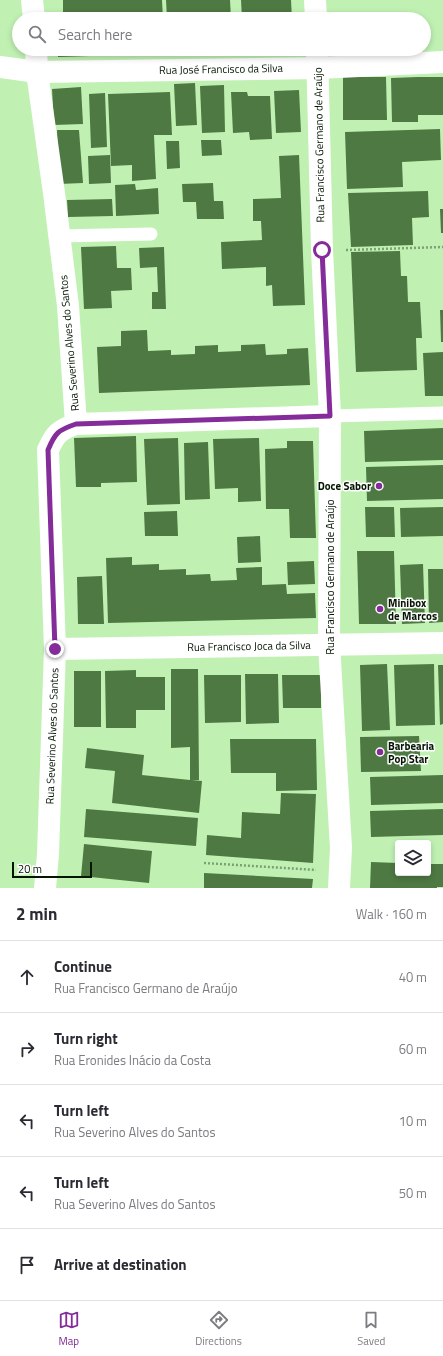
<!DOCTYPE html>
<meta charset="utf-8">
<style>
:root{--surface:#fff;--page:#f2f2f3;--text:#2b2b33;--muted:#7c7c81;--line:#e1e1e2;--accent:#842c99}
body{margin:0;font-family:"Titillium Web",sans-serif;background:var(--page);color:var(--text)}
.controls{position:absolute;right:12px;bottom:12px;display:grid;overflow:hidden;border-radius:4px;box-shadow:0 2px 6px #0003}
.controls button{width:36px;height:36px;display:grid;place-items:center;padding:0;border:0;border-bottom:1px solid var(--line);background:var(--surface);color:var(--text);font:20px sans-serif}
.scale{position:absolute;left:12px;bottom:10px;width:80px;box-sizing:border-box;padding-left:4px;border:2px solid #041502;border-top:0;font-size:11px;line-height:14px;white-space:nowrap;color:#041502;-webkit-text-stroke:3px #fff;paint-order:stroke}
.stop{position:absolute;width:12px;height:12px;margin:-9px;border:3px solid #842c99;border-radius:50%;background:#fff}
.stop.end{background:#842c99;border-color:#fff;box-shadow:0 1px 4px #0008}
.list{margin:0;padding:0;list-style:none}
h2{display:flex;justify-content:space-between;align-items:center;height:52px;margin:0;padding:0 16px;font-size:17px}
h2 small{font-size:13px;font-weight:400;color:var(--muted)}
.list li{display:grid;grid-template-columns:26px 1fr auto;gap:12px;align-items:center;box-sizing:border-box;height:72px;padding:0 16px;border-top:1px solid var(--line)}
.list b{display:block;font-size:15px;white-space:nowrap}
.list p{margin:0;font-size:13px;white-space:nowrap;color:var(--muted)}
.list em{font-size:13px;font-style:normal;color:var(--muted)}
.icon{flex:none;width:22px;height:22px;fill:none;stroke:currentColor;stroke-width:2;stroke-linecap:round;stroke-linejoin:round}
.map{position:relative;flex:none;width:443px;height:888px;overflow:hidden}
.search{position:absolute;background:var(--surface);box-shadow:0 2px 6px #0003;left:12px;right:12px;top:12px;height:44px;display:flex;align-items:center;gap:10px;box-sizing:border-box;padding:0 14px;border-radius:22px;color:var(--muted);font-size:15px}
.sheet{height:412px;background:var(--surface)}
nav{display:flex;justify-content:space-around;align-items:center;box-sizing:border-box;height:56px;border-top:1px solid var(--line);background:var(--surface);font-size:11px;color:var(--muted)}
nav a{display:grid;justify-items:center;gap:2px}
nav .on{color:var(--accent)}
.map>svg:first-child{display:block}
.building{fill:#4e7942}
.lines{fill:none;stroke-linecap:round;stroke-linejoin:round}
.path{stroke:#7ba072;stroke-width:2.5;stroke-dasharray:2 2;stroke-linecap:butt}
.service{stroke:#fff;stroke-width:13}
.minor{stroke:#fff;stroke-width:22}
.route{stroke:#842c99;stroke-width:5}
.poi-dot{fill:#842c99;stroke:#fff;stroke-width:1.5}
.labels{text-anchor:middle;stroke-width:3;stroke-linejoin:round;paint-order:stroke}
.street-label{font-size:11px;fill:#041502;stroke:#fff}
.poi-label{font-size:11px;font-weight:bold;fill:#041502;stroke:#fff;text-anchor:start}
</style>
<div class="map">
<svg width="443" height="888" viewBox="0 0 443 888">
<rect width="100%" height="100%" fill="#c0f1b3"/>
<!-- building -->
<g class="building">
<polygon points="63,0 162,0 163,19 57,19 57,14 63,14"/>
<polygon points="166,0 230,0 231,19 167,19"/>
<polygon points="241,0 291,0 292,19 242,19"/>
<polygon points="58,49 90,49 90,56 58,57"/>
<polygon points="343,77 386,77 387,120 343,120"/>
<polygon points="418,77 443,77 443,115 418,115 418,122 392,122 391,78"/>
<polygon points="195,83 197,125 176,126 174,84"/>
<polygon points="224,85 225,132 202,133 200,86"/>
<polygon points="81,87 83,124 54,125 52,89"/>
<polygon points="299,90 301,132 276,133 274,91"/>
<polygon points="170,92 172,135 154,135 156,179 132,181 132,165 111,166 108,94"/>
<polygon points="231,92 247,92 248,96 270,96 272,139 250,140 249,132 233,133"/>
<polygon points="105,93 107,147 91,148 89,94"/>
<polygon points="440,129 441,160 402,162 403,187 347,189 345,132"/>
<polygon points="57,130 79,130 83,183 59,184"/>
<polygon points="201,140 221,140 222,155 202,156"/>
<polygon points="166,141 179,141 180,168 167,169"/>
<polygon points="110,155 111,183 89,184 88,156"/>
<polygon points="299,155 305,305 273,306 272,285 266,286 266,267 222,269 221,242 262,240 261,221 253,221 253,199 281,198 279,156"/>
<polygon points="213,183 214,201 223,201 224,219 197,219 196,202 183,202 182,184"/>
<polygon points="135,184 136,190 158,188 159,214 116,216 115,185"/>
<polygon points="428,191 429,217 412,218 413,245 351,247 348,193"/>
<polygon points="112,199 113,216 68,217 67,200"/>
<polygon points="440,209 443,209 443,233 441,233"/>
<polygon points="116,246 117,268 131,268 132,290 111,291 112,308 84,309 81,247"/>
<polygon points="164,247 166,309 152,309 152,292 158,292 157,267 140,268 139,248"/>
<polygon points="400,251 401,276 407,276 408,302 420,302 422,338 416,338 417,370 356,372 351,252"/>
<polygon points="440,310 443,310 443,342 441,342"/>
<polygon points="147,330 148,351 171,350 171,355 195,354 195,346 218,345 218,352 241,351 241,345 265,344 266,355 287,354 287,349 308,348 310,385 99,393 97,347 121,346 121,331"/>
<polygon points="443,352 443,396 425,396 423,353"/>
<polygon points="443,428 443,460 365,462 364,431"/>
<polygon points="136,436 137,482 101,483 101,487 76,487 74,438"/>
<polygon points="178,438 180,504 147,505 144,439"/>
<polygon points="259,438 261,501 238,502 238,488 215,489 213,439"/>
<polygon points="287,441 313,441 316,538 290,538 289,509 266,509 265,449 287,448"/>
<polygon points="208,442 210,499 185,500 184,443"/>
<polygon points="443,465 443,499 367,501 366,467"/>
<polygon points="365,507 394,507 395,537 366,537"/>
<polygon points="443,507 443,536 401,537 400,508"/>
<polygon points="177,511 178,536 145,536 144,512"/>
<polygon points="260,536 261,562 238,563 237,537"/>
<polygon points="357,551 394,551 396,624 359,624"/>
<polygon points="132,557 132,565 159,564 159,570 186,569 186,575 210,574 211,581 237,580 236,568 262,567 262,585 286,584 287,594 315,593 316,618 108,623 106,558"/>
<polygon points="314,561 315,584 288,585 287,562"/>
<polygon points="423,564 425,623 402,624 400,565"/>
<polygon points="428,569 443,569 443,622 429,623"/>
<polygon points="102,576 104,624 78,624 77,577"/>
<polygon points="387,664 390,730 362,731 360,665"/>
<polygon points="434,664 435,725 396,726 394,665"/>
<polygon points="438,665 443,665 443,724 440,725"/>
<polygon points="171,669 198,669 199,780 192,780 202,781 199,813 112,803 115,771 85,768 87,748 144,755 142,775 190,780 190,747 171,748"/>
<polygon points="136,670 136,677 165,677 165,710 136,710 136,728 106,728 105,671"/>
<rect x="74" y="671" width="27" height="56"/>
<polygon points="245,674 278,674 279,723 246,724"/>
<polygon points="204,675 241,675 241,722 205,723"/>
<polygon points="282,675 321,675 321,708 283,708"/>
<polygon points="419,736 421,771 361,772 360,737"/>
<polygon points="230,739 316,739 317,790 276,791 276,773 231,773"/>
<polygon points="443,775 443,803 371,805 370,777"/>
<polygon points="281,793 316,794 313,863 206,855 207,835 241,838 242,812 280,814"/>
<polygon points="86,809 198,818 196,846 84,837"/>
<polygon points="443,809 443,835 371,837 370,811"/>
<polygon points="84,844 152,851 149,883 81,876"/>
<polygon points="371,862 398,863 398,873 428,873 428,864 443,864 443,887 437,887 437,888 370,888"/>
<polygon points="204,873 313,879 312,888 204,888"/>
</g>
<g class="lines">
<!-- path -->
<g class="path">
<polyline points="346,250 443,247"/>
<polyline points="204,863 316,870"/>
</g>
<!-- service -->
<g class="service">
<polyline points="59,236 151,234"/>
<polyline points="330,416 443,413"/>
</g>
<!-- minor -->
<g class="minor">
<polyline points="32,0 34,19"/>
<polyline points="315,0 316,19"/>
<polyline points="36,49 37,72 54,193 68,306 76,424"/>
<polyline points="317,49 322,250 330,416 329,644 341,848 339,888"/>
<polyline points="0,67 37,72 318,68 443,62"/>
<polyline points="55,649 443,643"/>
<path d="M 45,888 L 48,854 L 55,649 L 48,450 C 55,434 59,430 76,424 L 330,416"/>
</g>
</g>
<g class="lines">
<!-- route -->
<path class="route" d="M 55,649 L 48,450 C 55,433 58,430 76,424 L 330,416 L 322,250"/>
</g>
<!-- markers -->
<g class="poi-dot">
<circle cx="379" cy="486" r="4"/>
<circle cx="380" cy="609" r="4"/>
<circle cx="380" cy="752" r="4"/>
</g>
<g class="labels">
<!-- street labels -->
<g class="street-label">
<text transform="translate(221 69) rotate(-1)" y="4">Rua José Francisco da Silva</text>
<text transform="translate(319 145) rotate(-91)" y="4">Rua Francisco Germano de Araújo</text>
<text transform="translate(69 343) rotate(-95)" y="4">Rua Severino Alves do Santos</text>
<text transform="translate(330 577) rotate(-90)" y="4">Rua Francisco Germano de Araújo</text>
<text transform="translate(249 646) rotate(-1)" y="4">Rua Francisco Joca da Silva</text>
<text transform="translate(52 736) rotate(-88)" y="4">Rua Severino Alves do Santos</text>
</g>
<!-- poi labels -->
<g class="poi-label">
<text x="371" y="490" text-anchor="end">Doce Sabor</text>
<text x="388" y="607">Minibox<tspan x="388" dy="13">de Marcos</tspan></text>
<text x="388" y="750">Barbearia<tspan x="388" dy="13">Pop Star</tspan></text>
</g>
</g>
</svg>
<div class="controls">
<button><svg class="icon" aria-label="layers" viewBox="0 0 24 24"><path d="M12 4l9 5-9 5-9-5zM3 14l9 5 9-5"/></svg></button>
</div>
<div class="scale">20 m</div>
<div class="stop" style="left:322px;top:250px"></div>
<div class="stop end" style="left:55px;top:649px"></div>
<div class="search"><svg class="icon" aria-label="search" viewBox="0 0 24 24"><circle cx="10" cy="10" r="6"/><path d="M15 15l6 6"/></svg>Search here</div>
</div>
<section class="sheet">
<h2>2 min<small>Walk · 160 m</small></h2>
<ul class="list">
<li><svg class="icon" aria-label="ahead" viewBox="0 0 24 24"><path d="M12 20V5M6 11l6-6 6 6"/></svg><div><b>Continue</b><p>Rua Francisco Germano de Araújo</p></div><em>40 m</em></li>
<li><svg class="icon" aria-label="right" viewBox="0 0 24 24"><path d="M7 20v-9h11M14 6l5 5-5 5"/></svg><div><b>Turn right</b><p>Rua Eronides Inácio da Costa</p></div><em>60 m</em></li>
<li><svg class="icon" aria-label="left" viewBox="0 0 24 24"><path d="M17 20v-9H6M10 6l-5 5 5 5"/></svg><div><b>Turn left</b><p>Rua Severino Alves do Santos</p></div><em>10 m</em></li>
<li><svg class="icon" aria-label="left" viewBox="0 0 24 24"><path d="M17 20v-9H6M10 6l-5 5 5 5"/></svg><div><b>Turn left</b><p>Rua Severino Alves do Santos</p></div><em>50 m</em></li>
<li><svg class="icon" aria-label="arrive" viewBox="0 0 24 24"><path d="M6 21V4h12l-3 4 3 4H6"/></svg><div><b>Arrive at destination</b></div></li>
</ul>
</section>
<nav>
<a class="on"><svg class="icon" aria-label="map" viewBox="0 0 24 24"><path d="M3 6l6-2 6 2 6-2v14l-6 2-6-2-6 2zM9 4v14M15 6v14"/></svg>Map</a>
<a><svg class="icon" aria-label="directions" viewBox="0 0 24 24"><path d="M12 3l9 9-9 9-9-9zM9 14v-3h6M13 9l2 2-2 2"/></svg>Directions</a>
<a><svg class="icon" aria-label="saved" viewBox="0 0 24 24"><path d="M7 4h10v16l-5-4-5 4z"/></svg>Saved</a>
</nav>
